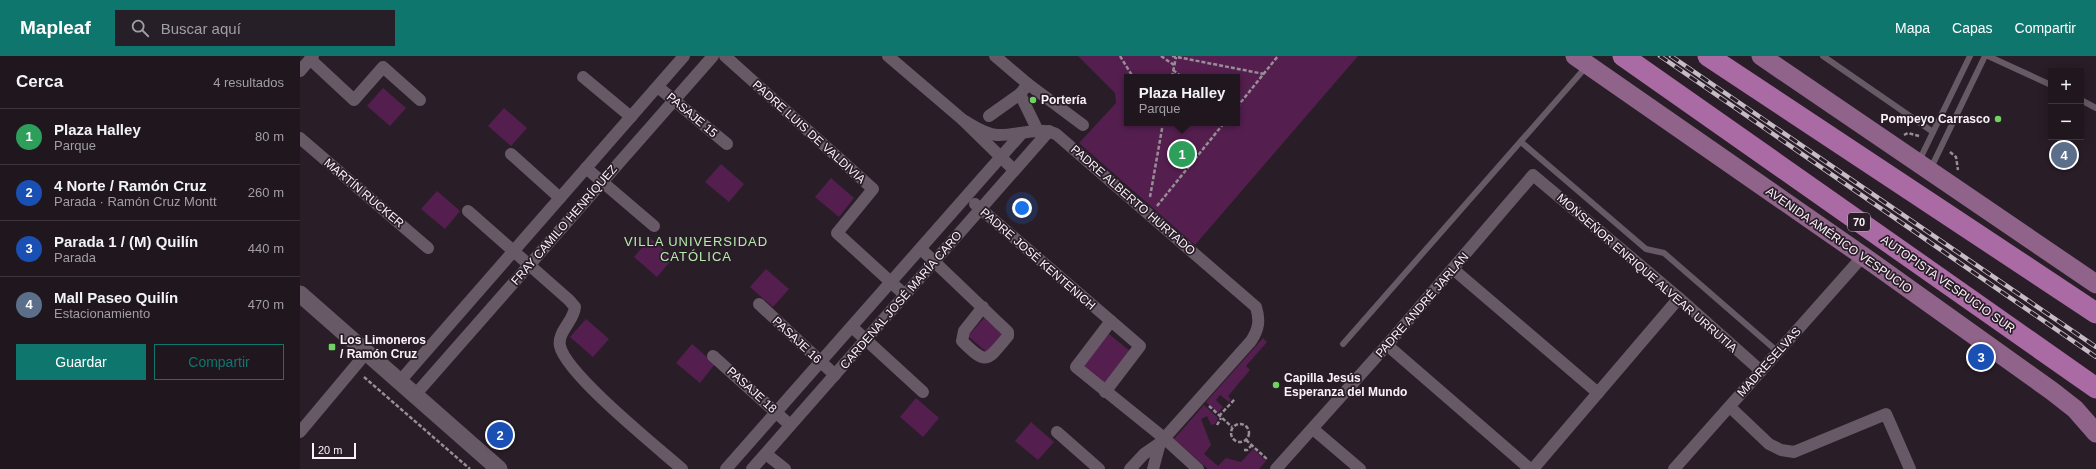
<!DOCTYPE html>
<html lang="es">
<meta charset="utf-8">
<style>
:root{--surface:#1f161e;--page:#271f27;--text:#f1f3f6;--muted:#a19fa4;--line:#3c353c;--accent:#0f766e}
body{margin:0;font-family:Arial,sans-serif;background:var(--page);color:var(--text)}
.controls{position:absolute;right:12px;top:12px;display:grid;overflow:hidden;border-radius:0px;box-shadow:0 2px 10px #0003}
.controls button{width:36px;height:36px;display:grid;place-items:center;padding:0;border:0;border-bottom:1px solid var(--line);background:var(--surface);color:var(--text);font:20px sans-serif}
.scale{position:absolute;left:12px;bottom:10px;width:44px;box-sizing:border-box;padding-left:4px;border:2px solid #faf2f9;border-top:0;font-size:11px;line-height:14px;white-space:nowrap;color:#faf2f9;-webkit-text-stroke:3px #291d28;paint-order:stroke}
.you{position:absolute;left:722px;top:152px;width:14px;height:14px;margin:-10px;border:3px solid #fff;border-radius:50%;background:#1a73e8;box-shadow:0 0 0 6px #1a73e833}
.badge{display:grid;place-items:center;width:26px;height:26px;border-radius:50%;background:var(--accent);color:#fff;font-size:13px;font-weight:700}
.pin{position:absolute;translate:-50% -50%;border:2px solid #fff;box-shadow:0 1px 4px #0006}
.popup{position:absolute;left:824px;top:18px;width:116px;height:52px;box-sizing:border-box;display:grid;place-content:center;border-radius:0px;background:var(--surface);filter:drop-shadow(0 1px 3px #0005);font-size:13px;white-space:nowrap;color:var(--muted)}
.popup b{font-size:15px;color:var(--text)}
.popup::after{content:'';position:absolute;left:50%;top:100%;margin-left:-8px;border:8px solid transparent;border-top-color:var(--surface)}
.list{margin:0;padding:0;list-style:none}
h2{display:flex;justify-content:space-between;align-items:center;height:52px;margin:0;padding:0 16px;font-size:17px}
h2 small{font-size:13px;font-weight:400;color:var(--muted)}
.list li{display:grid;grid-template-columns:26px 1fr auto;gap:12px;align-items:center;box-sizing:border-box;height:56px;padding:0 16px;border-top:1px solid var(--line)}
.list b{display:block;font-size:15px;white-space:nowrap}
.list p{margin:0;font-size:13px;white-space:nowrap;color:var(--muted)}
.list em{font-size:13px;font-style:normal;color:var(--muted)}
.actions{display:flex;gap:8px;padding:12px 16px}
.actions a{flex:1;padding:9px 0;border:1px solid var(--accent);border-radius:0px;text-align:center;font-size:14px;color:var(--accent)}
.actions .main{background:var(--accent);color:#fff}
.icon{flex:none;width:22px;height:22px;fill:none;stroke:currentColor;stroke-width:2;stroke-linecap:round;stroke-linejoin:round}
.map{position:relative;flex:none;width:1796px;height:413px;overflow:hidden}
header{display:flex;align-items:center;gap:24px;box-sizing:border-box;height:56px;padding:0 20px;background:var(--accent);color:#fff}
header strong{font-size:19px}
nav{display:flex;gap:22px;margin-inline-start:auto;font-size:14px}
.search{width:280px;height:36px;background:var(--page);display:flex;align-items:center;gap:10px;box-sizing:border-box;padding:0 14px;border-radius:0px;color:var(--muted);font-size:15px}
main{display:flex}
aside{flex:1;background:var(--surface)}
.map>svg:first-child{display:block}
.green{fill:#541f4f;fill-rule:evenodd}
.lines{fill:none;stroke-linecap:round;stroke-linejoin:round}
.path{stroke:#988e97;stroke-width:2.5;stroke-dasharray:4 2;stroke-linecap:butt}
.lane{stroke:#675965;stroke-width:6}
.street{stroke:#675965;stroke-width:12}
.secondary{stroke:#675965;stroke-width:17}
.primary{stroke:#8f638a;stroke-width:19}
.highway{stroke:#aa6aa3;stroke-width:21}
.rail-casing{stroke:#c5bcc4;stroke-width:4.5}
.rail{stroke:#291d28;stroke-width:3;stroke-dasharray:9;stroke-linecap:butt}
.poi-dot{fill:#6ed361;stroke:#291d28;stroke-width:1.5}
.labels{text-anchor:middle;stroke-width:3.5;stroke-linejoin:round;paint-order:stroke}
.shield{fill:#291d28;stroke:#bbb2ba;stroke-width:1}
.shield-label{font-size:11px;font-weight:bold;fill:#faf2f9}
.poi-label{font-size:12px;font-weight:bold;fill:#faf2f9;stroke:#291d28;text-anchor:start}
.street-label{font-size:12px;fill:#faf2f9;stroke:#291d28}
.neighbourhood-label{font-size:13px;letter-spacing:1px;fill:#b5ebad;stroke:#291d28}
</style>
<header>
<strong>Mapleaf</strong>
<div class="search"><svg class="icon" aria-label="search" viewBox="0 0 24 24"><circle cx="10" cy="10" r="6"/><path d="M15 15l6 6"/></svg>Buscar aquí</div>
<nav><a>Mapa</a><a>Capas</a><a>Compartir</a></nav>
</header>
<main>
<aside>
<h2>Cerca<small>4 resultados</small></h2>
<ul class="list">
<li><span class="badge" style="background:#2e9e5b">1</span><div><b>Plaza Halley</b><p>Parque</p></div><em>80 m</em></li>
<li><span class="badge" style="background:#1a4fb4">2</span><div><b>4 Norte / Ramón Cruz</b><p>Parada · Ramón Cruz Montt</p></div><em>260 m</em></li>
<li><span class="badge" style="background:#1a4fb4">3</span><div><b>Parada 1 / (M) Quilín</b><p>Parada</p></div><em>440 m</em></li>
<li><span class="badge" style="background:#5c6f8a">4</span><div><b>Mall Paseo Quilín</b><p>Estacionamiento</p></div><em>470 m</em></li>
</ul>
<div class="actions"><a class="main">Guardar</a><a>Compartir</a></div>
</aside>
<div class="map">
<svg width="1796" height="413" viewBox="0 0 1796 413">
<rect width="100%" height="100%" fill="#291d28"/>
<!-- green -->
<g class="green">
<path d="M 778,0 L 1058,0 L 895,189 L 779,87 L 816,47 L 815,37 ZM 827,21 L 937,21 L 937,67 L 827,67 Z"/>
<polygon points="83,32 106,52 90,70 67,50"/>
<polygon points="204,52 227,72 211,90 188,70"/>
<polygon points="421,108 444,128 429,146 405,126"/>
<polygon points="531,122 554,142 539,161 515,141"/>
<polygon points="137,135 160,155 145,173 121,153"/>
<polygon points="350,182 373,202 357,221 334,201"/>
<polygon points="466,213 489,233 473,251 450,231"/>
<polygon points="684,262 707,281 691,300 668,280"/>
<polygon points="286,263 309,283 293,301 270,281"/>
<polygon points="809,278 831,296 805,327 783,309"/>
<polygon points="963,282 967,286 946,310 950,314 928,340 931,343 929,346 920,339 916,344 923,351 918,357 906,346"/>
<polygon points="392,288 415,308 400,327 376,307"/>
<polygon points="616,342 639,362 623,381 600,361"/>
<polygon points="904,349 918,362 915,368 911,369 907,360 901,363 911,389 904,398 918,410 926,402 941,406 953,393 966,405 959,413 908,413 874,383"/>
<polygon points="731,366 754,386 738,404 715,385"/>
</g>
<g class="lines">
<!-- path -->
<g class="path">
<polyline points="820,0 833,21"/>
<polyline points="861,0 874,9"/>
<polyline points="872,0 964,18"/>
<polyline points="873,14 882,21"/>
<polyline points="872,21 876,1"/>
<polyline points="937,51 978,0"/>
<polyline points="1604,79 1608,77 1619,80"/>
<polyline points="1650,96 1656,101 1658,114"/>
<polyline points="850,141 863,67"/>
<polyline points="857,150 924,67"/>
<polyline points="64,321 170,413"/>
<polyline points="909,350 932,371"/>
<polyline points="919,360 935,343"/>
<circle cx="940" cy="377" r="9"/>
<polyline points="917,369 921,362"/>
<polyline points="946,384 968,404"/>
<polyline points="944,394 947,394 952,389"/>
</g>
<!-- lane -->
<g class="lane">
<polyline points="1523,0 1633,76"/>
<polyline points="1688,0 1751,29"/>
<polyline points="1781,44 1796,52"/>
<polyline points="1221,86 1346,193 1364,197 1478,296"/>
<polyline points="1619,105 1670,0"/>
<polyline points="1630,114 1685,0"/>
<polyline points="1043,288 1286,11"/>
</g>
<!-- street -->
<g class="street">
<polyline points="425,0 573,133 537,177 605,239"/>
<polyline points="588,0 663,64 714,114"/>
<polyline points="695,0 728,28 720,38 738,75"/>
<polyline points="10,3 54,44 83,11 120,44"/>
<polyline points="0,15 13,0"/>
<polyline points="283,21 331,61"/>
<polyline points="728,28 783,69"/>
<polyline points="358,31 427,88"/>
<polyline points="689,60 720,38"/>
<path d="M 663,64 C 674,70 684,78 697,79 C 717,80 738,70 756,78 L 956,251 C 960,264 959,273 951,285 L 860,387 L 844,398 L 830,413"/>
<polyline points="0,82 128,192"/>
<polyline points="211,98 260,142"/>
<polyline points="286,112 354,170"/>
<polyline points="675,148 840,290 805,336"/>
<path d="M 168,155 L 269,244 L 275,251 C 274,265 257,276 260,290 C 266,318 357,391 382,413"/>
<path d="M 621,193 L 708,276 L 708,280 C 687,305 687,310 662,285 L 664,275 L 683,251"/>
<polyline points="1153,213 1298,337"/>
<polyline points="459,248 535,319"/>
<polyline points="811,265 776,311 864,382 898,413"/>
<polyline points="552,271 623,336"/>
<polyline points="1087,289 1230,413"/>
<polyline points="413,300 490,369"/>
<polyline points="100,325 384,0"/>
<polyline points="115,339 413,0"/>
<polyline points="1430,351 1469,388 1481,394 1494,396 1586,358 1610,413"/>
<polyline points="1013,373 1060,413"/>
<polyline points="0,376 67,296"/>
<polyline points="757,376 799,413"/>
<polyline points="466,398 485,413"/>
<polyline points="426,413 722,77"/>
<polyline points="452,413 749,75"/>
<polyline points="853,413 860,387"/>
<polyline points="976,413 1087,289 1233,119 1379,242 1461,315"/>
<polyline points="1233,413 1379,242"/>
<polyline points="1374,413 1563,200"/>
</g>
<!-- secondary -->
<polyline class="secondary" points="0,238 199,413"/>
<!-- primary -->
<g class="primary">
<polyline points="1275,0 1563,200 1752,335 1775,353 1796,377"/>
<polyline points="1461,0 1796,228"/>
</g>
<!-- highway -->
<g class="highway">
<polyline points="1323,0 1796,332"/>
<polyline points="1408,0 1796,257"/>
</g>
<defs>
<g id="rail">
<polyline points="1360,0 1796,301"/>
<polyline points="1371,0 1796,291"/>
</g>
</defs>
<!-- rail casing -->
<use href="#rail" class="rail-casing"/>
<!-- rail -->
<use href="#rail" class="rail"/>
</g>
<!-- markers -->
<g class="poi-dot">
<circle cx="733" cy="44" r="4"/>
<circle cx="1698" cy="63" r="4"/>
<rect x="28" y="287" width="8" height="8" rx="2"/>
<circle cx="976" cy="329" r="4"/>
</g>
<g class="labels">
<!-- shield labels -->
<rect class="shield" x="1548" y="157" width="22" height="18" rx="3"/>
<g class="shield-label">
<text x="1559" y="170">70</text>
</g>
<!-- poi labels -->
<g class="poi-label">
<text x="741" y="48">Portería</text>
<text x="1690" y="67" text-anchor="end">Pompeyo Carrasco</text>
<text x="40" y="288">Los Limoneros<tspan x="40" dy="14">/ Ramón Cruz</tspan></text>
<text x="984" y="326">Capilla Jesús<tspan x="984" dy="14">Esperanza del Mundo</tspan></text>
</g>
<!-- street labels -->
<g class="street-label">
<text transform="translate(392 59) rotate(40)" y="4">PASAJE 15</text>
<text transform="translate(509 76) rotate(42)" y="4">PADRE LUIS DE VALDIVIA</text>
<text transform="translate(64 137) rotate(40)" y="4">MARTÍN RUCKER</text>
<text transform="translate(833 144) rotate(41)" y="4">PADRE ALBERTO HURTADO</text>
<text transform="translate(264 169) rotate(-49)" y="4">FRAY CAMILO HENRÍQUEZ</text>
<text transform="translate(1539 184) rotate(35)" y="4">AVENIDA AMÉRICO VESPUCIO</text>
<text transform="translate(738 203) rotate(41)" y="4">PADRE JOSÉ KENTENICH</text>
<text transform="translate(1347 217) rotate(41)" y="4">MONSEÑOR ENRIQUE ALVEAR URRUTIA</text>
<text transform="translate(1648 228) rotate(35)" y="4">AUTOPISTA VESPUCIO SUR</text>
<text transform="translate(601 244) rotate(-49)" y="4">CARDENAL JOSÉ MARÍA CARO</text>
<text transform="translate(1122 249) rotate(-49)" y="4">PADRE ANDRÉ JARLAN</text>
<text transform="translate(497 284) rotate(43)" y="4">PASAJE 16</text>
<text transform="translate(1469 306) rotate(-48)" y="4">MADRESELVAS</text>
<text transform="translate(452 334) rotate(42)" y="4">PASAJE 18</text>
</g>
<!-- neighbourhood labels -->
<g class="neighbourhood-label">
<text x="396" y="190">VILLA UNIVERSIDAD<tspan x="396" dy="15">CATÓLICA</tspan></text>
</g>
</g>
</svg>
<div class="controls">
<button>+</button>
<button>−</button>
</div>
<div class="scale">20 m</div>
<div class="you"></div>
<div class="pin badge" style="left:882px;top:98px;background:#2e9e5b">1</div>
<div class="popup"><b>Plaza Halley</b>Parque</div>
<div class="pin badge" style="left:200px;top:379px;background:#1a4fb4">2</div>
<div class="pin badge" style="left:1681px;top:301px;background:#1a4fb4">3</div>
<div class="pin badge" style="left:1764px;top:99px;background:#5c6f8a">4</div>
</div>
</main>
